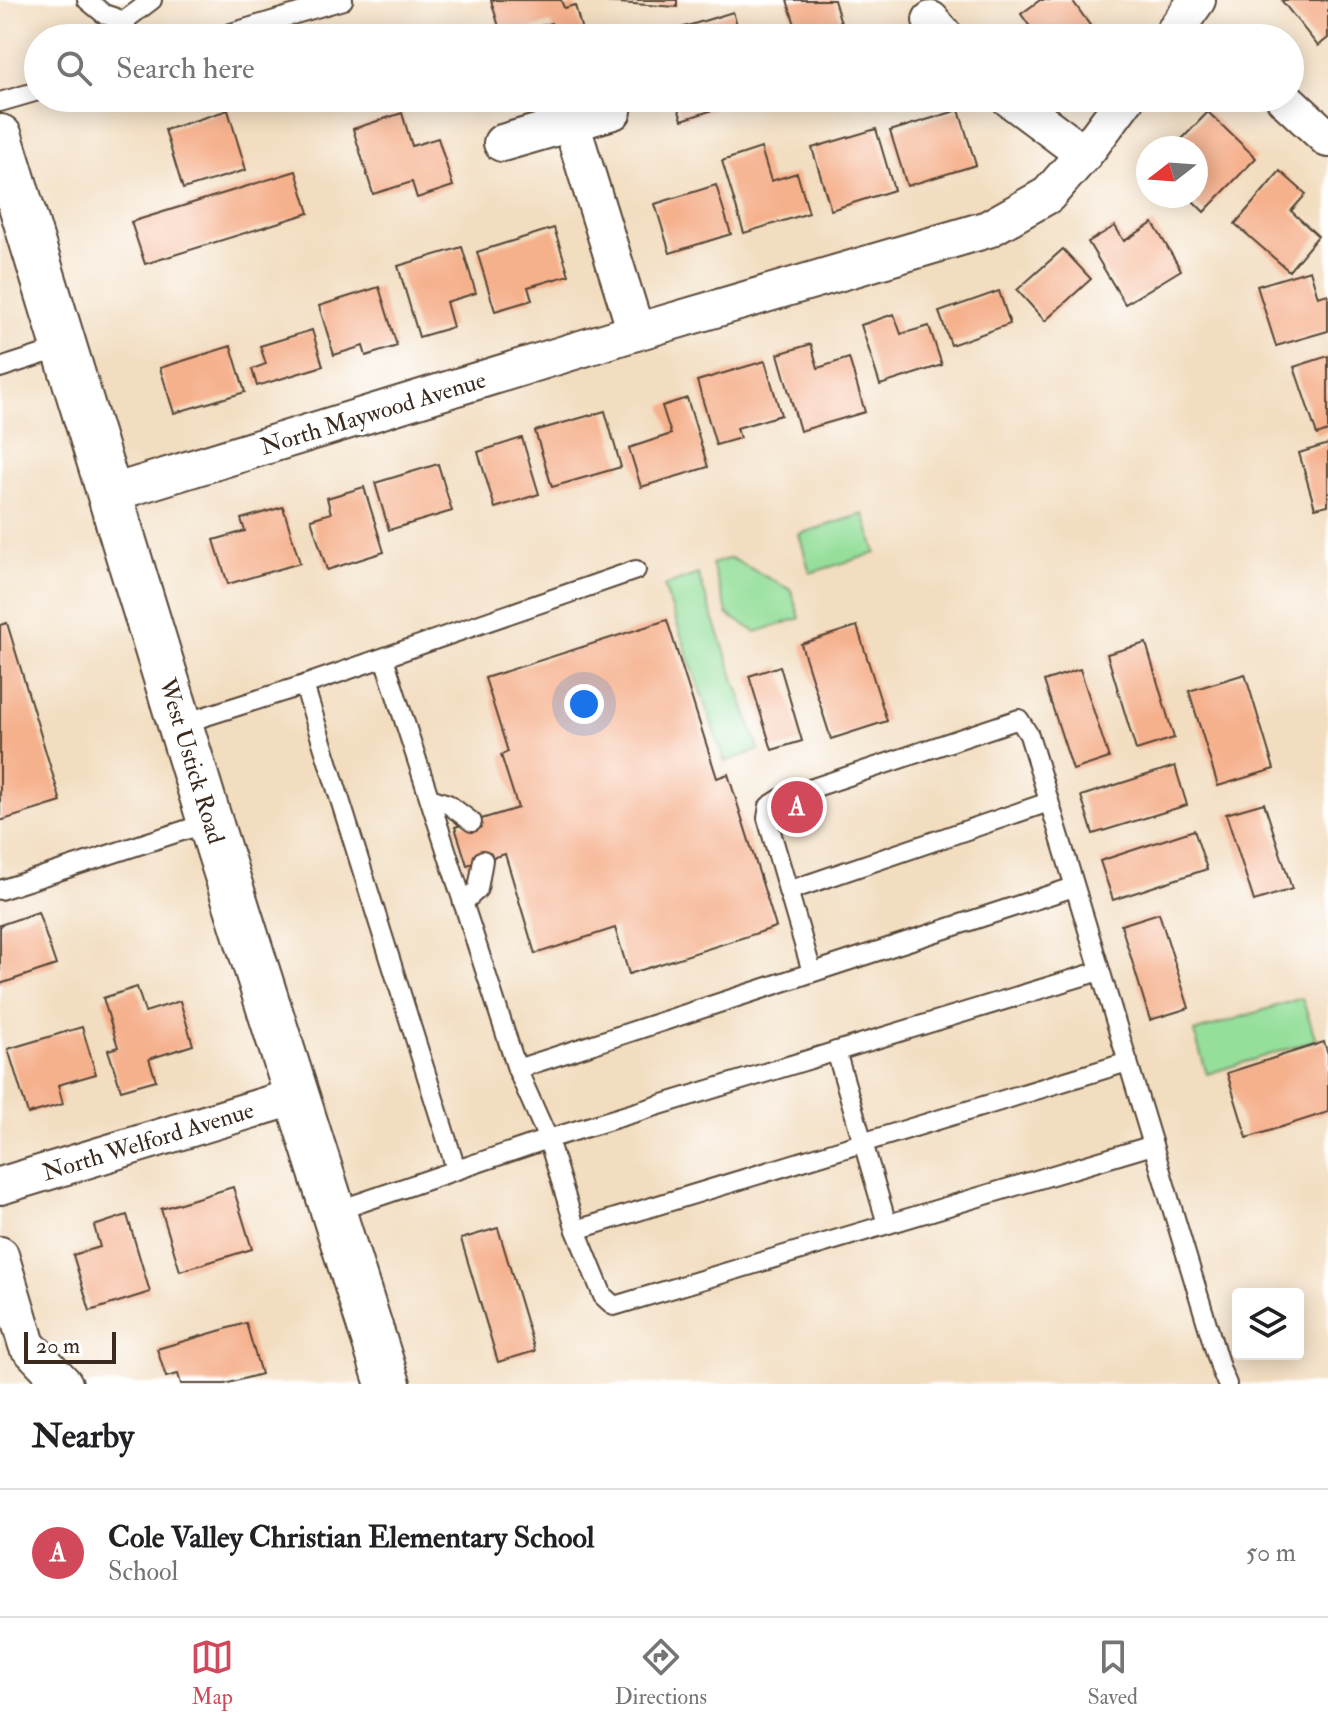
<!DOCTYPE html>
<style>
:root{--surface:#fff;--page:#f6f6f6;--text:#202124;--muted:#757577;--line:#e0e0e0;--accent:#d1495b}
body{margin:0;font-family:"IM FELL Double Pica",serif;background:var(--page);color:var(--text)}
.controls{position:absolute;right:24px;bottom:24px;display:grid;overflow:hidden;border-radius:8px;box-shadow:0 4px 20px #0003}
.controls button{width:72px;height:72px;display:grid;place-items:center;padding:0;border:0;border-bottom:2px solid var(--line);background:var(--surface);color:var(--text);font:40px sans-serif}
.compass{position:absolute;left:1136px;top:136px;width:72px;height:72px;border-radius:50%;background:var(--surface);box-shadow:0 4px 20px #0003;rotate:253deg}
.scale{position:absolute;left:24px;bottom:20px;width:92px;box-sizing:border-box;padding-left:8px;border:4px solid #3b2a1e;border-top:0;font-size:22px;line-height:28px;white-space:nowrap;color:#3b2a1e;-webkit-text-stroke:6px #fff;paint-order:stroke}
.you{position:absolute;left:584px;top:704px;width:28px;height:28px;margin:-20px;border:6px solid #fff;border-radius:50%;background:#1a73e8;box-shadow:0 0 0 12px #1a73e833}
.badge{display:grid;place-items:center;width:52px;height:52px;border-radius:50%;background:var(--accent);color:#fff;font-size:26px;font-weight:700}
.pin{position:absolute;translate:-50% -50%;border:4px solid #fff;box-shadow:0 2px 8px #0006}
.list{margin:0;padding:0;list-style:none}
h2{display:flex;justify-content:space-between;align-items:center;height:104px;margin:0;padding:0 32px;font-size:34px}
h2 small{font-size:26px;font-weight:400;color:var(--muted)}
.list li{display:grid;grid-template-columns:52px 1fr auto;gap:24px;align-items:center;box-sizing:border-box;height:128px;padding:0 32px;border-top:2px solid var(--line)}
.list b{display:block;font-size:30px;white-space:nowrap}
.list p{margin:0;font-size:26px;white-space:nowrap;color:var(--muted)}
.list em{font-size:26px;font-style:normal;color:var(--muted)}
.icon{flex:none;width:44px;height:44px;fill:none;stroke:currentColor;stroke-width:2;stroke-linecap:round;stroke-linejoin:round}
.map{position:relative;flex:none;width:1328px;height:1384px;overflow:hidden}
.search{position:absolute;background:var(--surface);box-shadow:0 4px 20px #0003;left:24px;right:24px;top:24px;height:88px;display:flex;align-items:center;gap:20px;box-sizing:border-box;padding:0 28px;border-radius:44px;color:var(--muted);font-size:30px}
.sheet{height:232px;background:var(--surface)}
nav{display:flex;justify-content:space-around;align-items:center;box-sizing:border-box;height:112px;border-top:2px solid var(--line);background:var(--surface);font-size:22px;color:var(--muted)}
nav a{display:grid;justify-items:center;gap:4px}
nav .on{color:var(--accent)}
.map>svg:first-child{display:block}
.green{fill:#95df9b;stroke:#68845c;stroke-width:2}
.building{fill:#f5b08c}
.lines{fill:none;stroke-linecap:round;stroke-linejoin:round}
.service-casing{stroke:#564536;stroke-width:22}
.minor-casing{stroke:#564536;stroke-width:40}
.secondary-casing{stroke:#564536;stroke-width:48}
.service{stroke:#fff;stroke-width:18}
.minor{stroke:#fff;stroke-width:36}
.secondary{stroke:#fff;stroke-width:44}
.labels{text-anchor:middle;stroke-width:7;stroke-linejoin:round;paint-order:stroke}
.street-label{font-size:24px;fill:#3b2a1e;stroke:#fff}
</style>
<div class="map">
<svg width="1328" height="1384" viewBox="0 0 1328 1384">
<rect width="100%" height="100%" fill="#fff"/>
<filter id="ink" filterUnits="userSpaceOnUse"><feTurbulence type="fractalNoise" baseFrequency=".0125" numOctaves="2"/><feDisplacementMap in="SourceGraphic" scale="16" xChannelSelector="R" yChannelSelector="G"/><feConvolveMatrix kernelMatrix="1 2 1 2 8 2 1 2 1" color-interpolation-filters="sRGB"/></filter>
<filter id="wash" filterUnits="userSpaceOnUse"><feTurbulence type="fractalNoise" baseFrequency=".006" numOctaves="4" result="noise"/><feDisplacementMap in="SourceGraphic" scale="32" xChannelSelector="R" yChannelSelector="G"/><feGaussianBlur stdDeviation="1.8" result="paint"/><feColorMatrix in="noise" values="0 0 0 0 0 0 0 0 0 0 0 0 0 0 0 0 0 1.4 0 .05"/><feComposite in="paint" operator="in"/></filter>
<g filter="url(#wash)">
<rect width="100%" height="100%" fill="#f2ddc0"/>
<!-- green -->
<g class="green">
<polygon points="864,514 876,553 810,573 799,534"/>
<polygon points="731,558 791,590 800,618 756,632 728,615 712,564"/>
<polygon points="698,574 759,750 725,762 664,586"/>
<polygon points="1302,998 1316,1040 1207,1074 1194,1032"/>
</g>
<g id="blocks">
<!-- building -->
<g class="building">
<polygon points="491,0 561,0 564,8 575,5 584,38 555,38 551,23 502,37"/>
<polygon points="604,0 677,0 677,7 604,2"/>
<polygon points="787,0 834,0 842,26 838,27 841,38 789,38 798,34"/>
<polygon points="1040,0 1072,0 1099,38 1038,38 1021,14"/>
<polygon points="1284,0 1328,0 1328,38 1318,46 1282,1"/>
<polygon points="733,12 741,38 673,38 671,31"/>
<polygon points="448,24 458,38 429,38"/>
<polygon points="675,98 710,98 713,110 682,120"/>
<polygon points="228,110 246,170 183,189 165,130"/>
<polygon points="959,110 976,165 907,186 890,131"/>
<polygon points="1208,112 1256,158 1204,212 1188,196 1196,196 1196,179 1206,168 1196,158 1196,148 1185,148 1179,142"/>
<polygon points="402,113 412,146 438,138 453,186 417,198 412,182 373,194 353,129"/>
<polygon points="876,129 894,190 831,210 812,148"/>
<polygon points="761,148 771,181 797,173 809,213 744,233 722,161"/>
<polygon points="296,171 309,213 145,264 131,222"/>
<polygon points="1280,171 1306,194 1291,211 1318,236 1289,271 1235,224"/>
<polygon points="716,185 731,234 670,253 655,204"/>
<polygon points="1153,223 1181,270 1125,304 1088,242 1115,226 1124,241"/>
<polygon points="554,228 569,275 528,287 532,300 495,311 477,252"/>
<polygon points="462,247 476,293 446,302 453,327 419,337 398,266"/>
<polygon points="1063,249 1091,279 1045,321 1017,290"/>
<polygon points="1310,270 1318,297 1328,294 1328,331 1276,346 1257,286"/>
<polygon points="379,287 397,346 366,356 363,346 334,355 319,306"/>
<polygon points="999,291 1010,324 951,345 939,312"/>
<polygon points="894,314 901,334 929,326 942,365 880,385 861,325"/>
<polygon points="312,330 323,366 257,386 252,369 266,364 260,346"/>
<polygon points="811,344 818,368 849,358 865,412 800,431 778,354"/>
<polygon points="231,346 245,392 174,413 160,368"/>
<polygon points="1328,356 1328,431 1317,435 1294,367"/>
<polygon points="765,361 781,415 737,428 740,438 716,445 697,381"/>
<polygon points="687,398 708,467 641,487 629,448 671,434 662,406"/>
<polygon points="605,411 621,467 552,487 535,431"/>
<polygon points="522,438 539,494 495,508 478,452"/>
<polygon points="1328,444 1328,505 1315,508 1299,453"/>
<polygon points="438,464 452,511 389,530 375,483"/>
<polygon points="364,487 384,552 327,570 311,519 331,513 327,498"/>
<polygon points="283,507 300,563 228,584 214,540 245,531 241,519"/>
<polygon points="667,620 717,778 728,774 776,927 629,974 615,928 535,954 505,854 467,865 455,827 518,808 501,755 508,752 485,678"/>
<polygon points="7,623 61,802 0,821 0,625"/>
<polygon points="857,626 887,721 831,739 801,644"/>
<polygon points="1146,643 1174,738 1136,750 1107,654"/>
<polygon points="780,666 802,741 772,750 749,676"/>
<polygon points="1080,669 1109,758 1073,770 1044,681"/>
<polygon points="1245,674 1274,769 1218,786 1189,691"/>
<polygon points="1175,766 1187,805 1093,834 1081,796"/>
<polygon points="1264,803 1292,889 1254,901 1226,814"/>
<polygon points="1194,830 1207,869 1113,900 1100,861"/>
<polygon points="38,912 56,965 0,984 0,925"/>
<polygon points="1159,913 1189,1008 1150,1020 1121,925"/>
<polygon points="137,987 145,1012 180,1001 193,1045 149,1059 156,1080 121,1090 108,1050 118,1047 103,998"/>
<polygon points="82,1027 96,1074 58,1085 63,1104 28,1114 8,1049"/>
<polygon points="1324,1042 1328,1054 1328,1112 1247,1138 1227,1073"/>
<polygon points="233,1187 252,1249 180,1271 161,1209"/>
<polygon points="127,1215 150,1292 90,1311 73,1255 100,1247 94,1226"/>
<polygon points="498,1228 535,1351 498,1362 461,1239"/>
<polygon points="246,1323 261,1374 225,1384 181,1384 178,1374 166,1377 157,1349"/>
</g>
</g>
</g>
<g filter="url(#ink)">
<use href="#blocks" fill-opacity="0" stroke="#564536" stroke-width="2"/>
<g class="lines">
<defs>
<g id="service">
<polyline points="87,0 104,14 124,21 130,38"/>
<polyline points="124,21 152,0"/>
<polyline points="214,38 343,0"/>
<polyline points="0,102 38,91"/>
<polyline points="0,368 65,347"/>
<polyline points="384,658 517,1069 548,1139 576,1230 603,1296 614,1306 1153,1145"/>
<polyline points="304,685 456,1169"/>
<polyline points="181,724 304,685 636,570"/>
<polyline points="430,798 448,804 472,822"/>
<polyline points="0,890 210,822"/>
<polyline points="788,891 1049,802"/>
<polyline points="463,903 478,889 483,860"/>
<polyline points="812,972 767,818 769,806 780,799 1019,719 1029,735 1221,1370 1227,1384"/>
<polyline points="836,1051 887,1224"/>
<polyline points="517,1069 1074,887"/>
<polyline points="333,1212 548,1139 1100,971"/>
<polyline points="576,1230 1128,1062"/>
</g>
<g id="minor">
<polyline points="931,20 946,38"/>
<polyline points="1170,38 1197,0"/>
<polyline points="1009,98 1084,154"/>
<polyline points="1284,98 1328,139"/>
<polyline points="571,123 636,332"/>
<polyline points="502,143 613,111"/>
<polyline points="109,494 636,332 988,229 1048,195 1088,149 1126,98"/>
<polyline points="0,1186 297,1096"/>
<polyline points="0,1255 27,1345 64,1384"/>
</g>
<polyline id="secondary" points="0,137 210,822 388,1384"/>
</defs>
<!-- service casing -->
<use href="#service" class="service-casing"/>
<!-- minor casing -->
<use href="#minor" class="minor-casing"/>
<!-- secondary casing -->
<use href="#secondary" class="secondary-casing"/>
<!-- service -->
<use href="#service" class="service"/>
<!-- minor -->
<use href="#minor" class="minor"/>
<!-- secondary -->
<use href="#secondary" class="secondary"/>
</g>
</g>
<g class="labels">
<!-- street labels -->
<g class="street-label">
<text transform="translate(373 413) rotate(-17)" y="8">North Maywood Avenue</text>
<text transform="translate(192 761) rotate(73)" y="8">West Ustick Road</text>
<text transform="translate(148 1141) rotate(-17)" y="8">North Welford Avenue</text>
</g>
</g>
</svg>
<div class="controls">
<button><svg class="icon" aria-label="layers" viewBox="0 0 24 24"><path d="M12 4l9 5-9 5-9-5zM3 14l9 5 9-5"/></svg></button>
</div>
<svg class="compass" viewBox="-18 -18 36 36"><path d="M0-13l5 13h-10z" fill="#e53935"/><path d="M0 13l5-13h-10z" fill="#757577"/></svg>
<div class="scale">20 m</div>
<div class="you"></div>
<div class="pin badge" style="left:797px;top:807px">A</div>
<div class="search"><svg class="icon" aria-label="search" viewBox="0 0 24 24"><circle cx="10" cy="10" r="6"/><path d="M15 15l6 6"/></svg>Search here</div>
</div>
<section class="sheet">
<h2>Nearby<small></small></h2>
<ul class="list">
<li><span class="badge">A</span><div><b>Cole Valley Christian Elementary School</b><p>School</p></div><em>50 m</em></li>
</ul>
</section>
<nav>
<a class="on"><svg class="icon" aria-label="map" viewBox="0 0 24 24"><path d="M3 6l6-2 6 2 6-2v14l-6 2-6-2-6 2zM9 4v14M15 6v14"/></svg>Map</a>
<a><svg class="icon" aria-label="directions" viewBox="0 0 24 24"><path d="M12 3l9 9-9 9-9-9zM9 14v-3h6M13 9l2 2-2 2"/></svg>Directions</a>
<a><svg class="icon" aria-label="saved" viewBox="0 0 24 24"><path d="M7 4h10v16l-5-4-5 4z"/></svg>Saved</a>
</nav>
